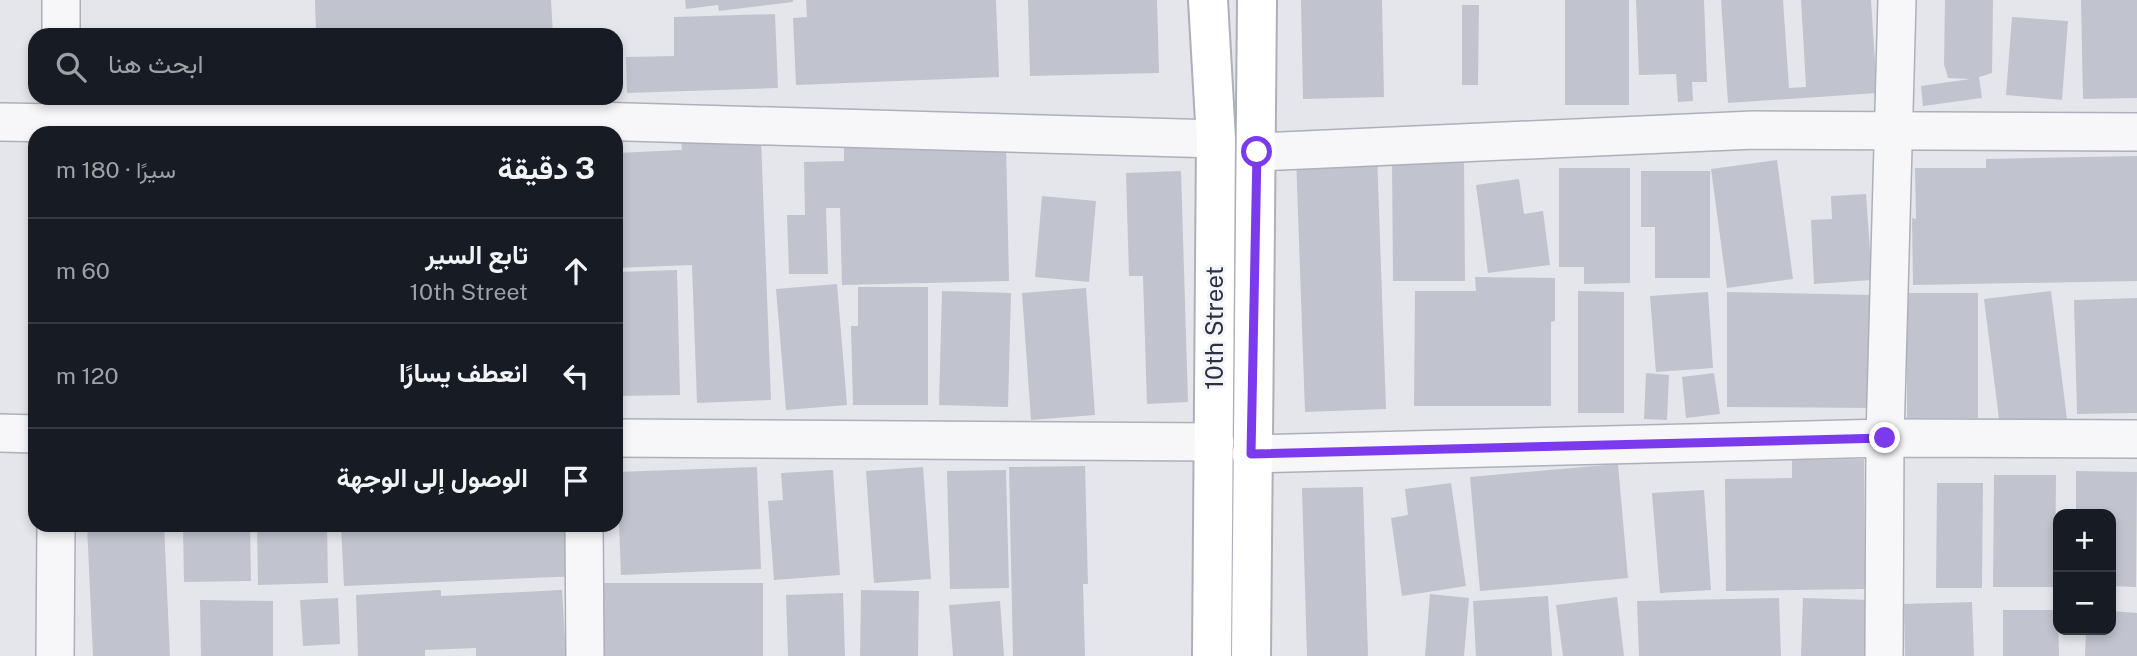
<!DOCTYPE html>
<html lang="ar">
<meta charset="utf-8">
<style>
:root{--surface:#171b24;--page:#242831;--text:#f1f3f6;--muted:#9ea1a6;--line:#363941}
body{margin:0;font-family:"Public Sans",Vazirmatn,sans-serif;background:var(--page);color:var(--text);direction:rtl}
.controls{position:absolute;right:21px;bottom:21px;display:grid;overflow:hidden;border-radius:14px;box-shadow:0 4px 10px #0003}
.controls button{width:63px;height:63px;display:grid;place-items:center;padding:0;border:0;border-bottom:2px solid var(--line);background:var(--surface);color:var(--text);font:35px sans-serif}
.stop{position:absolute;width:21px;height:21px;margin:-16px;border:5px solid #7c3aed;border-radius:50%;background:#fff}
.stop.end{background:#7c3aed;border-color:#fff;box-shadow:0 2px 7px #0008}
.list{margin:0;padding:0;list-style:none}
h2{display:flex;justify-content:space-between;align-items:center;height:91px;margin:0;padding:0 28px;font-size:30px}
h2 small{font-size:23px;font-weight:400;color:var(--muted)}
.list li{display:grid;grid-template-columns:46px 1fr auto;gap:21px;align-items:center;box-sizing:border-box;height:105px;padding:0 28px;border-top:2px solid var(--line)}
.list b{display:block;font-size:26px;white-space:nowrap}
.list p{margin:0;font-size:23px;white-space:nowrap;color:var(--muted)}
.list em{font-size:23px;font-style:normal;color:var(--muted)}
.icon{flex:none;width:38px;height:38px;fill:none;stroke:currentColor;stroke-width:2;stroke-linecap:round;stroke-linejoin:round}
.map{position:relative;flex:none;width:2137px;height:656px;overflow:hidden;direction:ltr}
.search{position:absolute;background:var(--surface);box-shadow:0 4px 10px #0003;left:28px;top:28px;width:595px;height:77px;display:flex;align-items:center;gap:18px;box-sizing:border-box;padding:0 24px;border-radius:21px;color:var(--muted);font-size:26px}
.panel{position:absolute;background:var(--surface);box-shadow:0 4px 10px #0003;left:28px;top:126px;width:595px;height:406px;border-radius:21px;direction:rtl}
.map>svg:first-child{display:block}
.building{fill:#c1c4ce}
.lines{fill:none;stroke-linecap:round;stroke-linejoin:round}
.street-casing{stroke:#adb0b9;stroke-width:40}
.secondary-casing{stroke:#adb0b9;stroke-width:42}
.street{stroke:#f7f7fa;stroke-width:37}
.secondary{stroke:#fff;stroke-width:38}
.route{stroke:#7c3aed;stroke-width:9}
.labels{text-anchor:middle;stroke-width:6;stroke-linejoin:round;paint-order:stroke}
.street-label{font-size:24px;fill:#2c3144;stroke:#f4f5f9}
</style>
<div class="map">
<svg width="2137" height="656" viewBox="0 0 2137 656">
<rect width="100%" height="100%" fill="#e4e6eb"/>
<!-- building -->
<g class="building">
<polygon points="315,0 551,0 553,35 316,35"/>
<polygon points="685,0 793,0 793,2 719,11 718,5 686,9"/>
<polygon points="806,0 996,0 999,77 796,85 793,18 807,17"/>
<polygon points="1028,0 1157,0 1159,73 1030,76"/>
<polygon points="1301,0 1382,0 1384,97 1303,99"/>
<rect x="1565" y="0" width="64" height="105"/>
<polygon points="1636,0 1704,0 1707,82 1692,82 1693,101 1678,102 1676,74 1639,75"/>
<polygon points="1721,0 1783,0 1789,88 1806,87 1801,0 1871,0 1877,93 1728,103"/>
<polygon points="1945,0 1993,0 1992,73 1979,77 1982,98 1923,106 1921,86 1970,79 1948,78 1944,64"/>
<polygon points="2081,0 2137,0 2137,98 2083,99"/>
<polygon points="1462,5 1479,5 1478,85 1462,85"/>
<polygon points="775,14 778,88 627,93 626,57 674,56 674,17"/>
<polygon points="2012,17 2068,21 2062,100 2006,95"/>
<polygon points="761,139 771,400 697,403 692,265 616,268 616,153 682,150 681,142"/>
<polygon points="1006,143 1009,281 842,285 840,208 826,208 828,274 789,274 787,215 805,215 804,162 844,161 844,146"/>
<polygon points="1377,154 1386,409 1305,412 1296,156"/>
<polygon points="2137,156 2137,281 1913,285 1912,218 1916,219 1915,168 1986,168 1986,159"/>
<polygon points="1464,160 1465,281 1393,281 1392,161"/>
<polygon points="1777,160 1793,279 1727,288 1711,169"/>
<polygon points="1559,168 1630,168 1630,283 1584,284 1584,267 1559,267"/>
<polygon points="1181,171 1188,402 1147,404 1143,276 1129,276 1126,173"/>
<polygon points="1641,171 1710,171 1710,278 1655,278 1655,227 1641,227"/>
<polygon points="1519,179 1524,214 1543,211 1550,265 1488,273 1476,185"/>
<polygon points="1866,194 1872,280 1814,284 1811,220 1832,219 1831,196"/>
<polygon points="1042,196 1096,201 1089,282 1035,277"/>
<polygon points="677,270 680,395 616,396 616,272"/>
<polygon points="1475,277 1555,278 1555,321 1551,322 1551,406 1414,406 1415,291 1476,291"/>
<polygon points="837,284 847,405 786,410 776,289"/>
<polygon points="858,287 928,287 928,405 853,405 851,326 858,326"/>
<polygon points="1086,288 1095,415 1031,420 1022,293"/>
<polygon points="942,291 1011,293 1008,407 939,405"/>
<polygon points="1578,291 1624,292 1624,413 1578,413"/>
<polygon points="2051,291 2067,419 2000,427 1984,299"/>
<polygon points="1708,292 1713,368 1656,372 1650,296"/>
<polygon points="1727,292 1873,295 1872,408 1727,407"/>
<rect x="1907" y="293" width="71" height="125"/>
<polygon points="2137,298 2137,413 2077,414 2074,300"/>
<polygon points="1646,373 1669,375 1667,420 1644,419"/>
<polygon points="1714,373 1720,414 1686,418 1682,377"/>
<polygon points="1864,459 1865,589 1726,591 1725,479 1792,478 1792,460"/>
<polygon points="1618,464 1628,578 1480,591 1470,477"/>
<polygon points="1085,466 1088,584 1083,584 1085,656 1013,656 1009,467"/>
<polygon points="757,467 761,569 621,575 617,472"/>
<polygon points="923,467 931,579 874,583 866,471"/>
<polygon points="833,470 840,575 774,580 768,501 783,500 781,473"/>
<polygon points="1006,470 1009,588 950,589 947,471"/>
<polygon points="2076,471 2137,472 2136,587 2111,586 2111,514 2076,514"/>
<polygon points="1994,475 2056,475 2055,587 1993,587"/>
<polygon points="1451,483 1466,586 1402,596 1391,518 1408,515 1405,489"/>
<polygon points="1937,483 1983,483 1982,588 1936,588"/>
<polygon points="1363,487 1368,656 1307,656 1302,488"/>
<polygon points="1704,490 1711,590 1660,593 1652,493"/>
<polygon points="87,525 164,525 170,656 93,656"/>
<polygon points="183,525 250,525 251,581 184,582"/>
<polygon points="257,525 327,525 328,583 258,585"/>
<polygon points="341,525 577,525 579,576 344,586"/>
<rect x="603" y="583" width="160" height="73"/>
<polygon points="441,590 441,596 562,590 566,656 476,656 476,648 425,650 425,656 358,656 356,595"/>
<polygon points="861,590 919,591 918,656 860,656"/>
<polygon points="843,593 845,656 788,656 786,595"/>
<polygon points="1430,594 1469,598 1464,656 1425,656"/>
<polygon points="1548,596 1552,656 1476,656 1473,601"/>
<polygon points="1617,597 1624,656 1563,656 1556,605"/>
<polygon points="338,598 340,644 303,646 300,600"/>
<polygon points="1779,598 1781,656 1639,656 1637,601"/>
<polygon points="1803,598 1871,600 1869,656 1801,656"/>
<polygon points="200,600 273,601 273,656 201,656"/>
<polygon points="1000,601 1004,656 953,656 949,605"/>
<polygon points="1972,602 1974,656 1905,656 1904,604"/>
<polygon points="2003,610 2058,610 2059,656 2003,656"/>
<polygon points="2111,611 2137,613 2137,656 2085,656 2086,630 2111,630"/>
</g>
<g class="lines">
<defs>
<g id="street">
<polyline points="61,0 61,35"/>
<polyline points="0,122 61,123 492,118 1216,139"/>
<polyline points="1257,152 1754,130 2137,132"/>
<polyline points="0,433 35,434"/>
<polyline points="616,438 1215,442"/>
<polyline points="1251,454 1885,438 2137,439"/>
<polyline points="584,525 585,656"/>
<polyline points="55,656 56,525"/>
<polyline points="1884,656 1885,438 1897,0"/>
</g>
<g id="secondary">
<polyline points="1208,0 1216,139 1212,656"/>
<path d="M 1251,656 C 1251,437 1257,219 1257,0"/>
</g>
</defs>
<!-- street casing -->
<use href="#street" class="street-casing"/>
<!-- secondary casing -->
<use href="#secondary" class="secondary-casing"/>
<!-- street -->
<use href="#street" class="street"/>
<!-- secondary -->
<use href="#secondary" class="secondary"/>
</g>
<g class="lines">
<!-- route -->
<polyline class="route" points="1257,152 1251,454 1885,438"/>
</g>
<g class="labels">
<!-- street labels -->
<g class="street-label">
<text transform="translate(1215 328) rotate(-90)" y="8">10th Street</text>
</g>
</g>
</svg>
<div class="controls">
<button>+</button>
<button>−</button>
</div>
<div class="stop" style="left:1257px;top:152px"></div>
<div class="stop end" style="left:1885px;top:438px"></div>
<div class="search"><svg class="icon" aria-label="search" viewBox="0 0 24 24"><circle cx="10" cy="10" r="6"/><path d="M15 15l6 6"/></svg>ابحث هنا</div>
<section class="panel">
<h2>3 دقيقة<small>سيرًا · 180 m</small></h2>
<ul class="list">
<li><svg class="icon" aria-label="ahead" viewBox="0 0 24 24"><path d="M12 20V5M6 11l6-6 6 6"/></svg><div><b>تابع السير</b><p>10th Street</p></div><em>60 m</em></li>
<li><svg class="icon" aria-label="left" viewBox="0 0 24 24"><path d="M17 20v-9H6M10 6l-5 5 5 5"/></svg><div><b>انعطف يسارًا</b></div><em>120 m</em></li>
<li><svg class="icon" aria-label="arrive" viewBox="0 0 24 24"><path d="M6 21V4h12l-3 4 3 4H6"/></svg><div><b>الوصول إلى الوجهة</b></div></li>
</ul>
</section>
</div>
